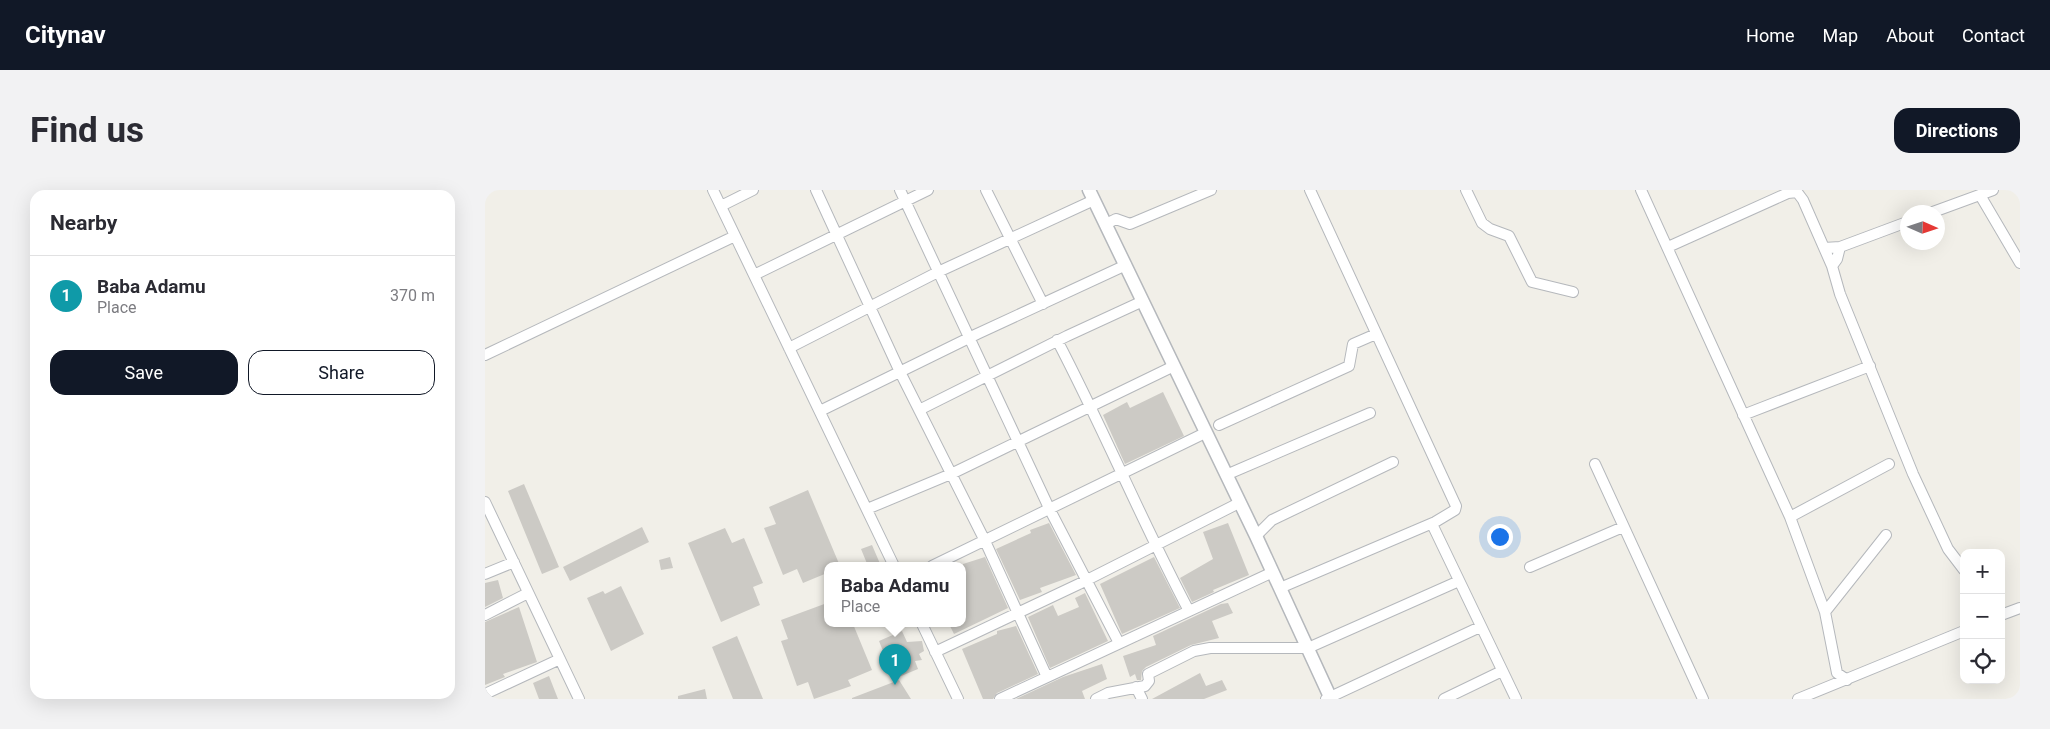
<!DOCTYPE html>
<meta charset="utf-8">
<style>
:root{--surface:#fff;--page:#f2f2f3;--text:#2b2b33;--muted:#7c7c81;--line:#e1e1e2;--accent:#111827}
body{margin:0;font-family:Roboto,sans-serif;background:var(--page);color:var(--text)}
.controls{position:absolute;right:15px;bottom:15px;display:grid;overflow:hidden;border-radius:10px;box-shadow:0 5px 20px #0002}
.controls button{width:45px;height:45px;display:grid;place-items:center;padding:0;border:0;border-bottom:1px solid var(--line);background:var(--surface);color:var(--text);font:25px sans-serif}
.compass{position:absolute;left:1415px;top:15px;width:45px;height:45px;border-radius:50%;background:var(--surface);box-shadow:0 5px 20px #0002;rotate:93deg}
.you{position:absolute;left:1014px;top:346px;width:18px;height:18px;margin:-12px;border:4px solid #fff;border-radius:50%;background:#1a73e8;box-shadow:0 0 0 8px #1a73e833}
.badge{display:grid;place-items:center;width:32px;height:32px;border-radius:50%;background:var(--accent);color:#fff;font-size:16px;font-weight:700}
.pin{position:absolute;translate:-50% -41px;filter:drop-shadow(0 1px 2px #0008)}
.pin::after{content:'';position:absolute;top:26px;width:18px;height:15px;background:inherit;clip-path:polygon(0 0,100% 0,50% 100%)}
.popup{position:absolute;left:339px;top:372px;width:142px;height:65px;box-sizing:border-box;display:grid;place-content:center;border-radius:10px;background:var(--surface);filter:drop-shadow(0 1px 4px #0005);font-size:16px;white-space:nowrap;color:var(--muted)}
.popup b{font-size:19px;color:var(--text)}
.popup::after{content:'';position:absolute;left:50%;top:100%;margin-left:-10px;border:10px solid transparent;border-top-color:var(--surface)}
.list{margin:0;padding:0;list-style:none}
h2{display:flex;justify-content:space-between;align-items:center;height:65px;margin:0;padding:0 20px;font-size:21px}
h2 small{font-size:16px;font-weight:400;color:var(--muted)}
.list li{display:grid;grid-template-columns:32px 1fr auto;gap:15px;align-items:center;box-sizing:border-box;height:80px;padding:0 20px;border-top:1px solid var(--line)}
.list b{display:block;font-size:19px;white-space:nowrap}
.list p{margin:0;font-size:16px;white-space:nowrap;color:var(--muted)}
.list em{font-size:16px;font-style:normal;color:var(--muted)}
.actions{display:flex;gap:10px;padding:15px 20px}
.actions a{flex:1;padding:11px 0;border:1px solid var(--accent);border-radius:15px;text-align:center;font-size:18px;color:var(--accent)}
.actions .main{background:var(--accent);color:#fff}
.icon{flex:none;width:28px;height:28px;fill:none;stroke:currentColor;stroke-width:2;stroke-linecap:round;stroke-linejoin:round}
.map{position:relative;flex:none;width:1535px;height:509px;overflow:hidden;border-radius:15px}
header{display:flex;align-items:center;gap:30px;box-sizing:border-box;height:70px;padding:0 25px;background:var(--accent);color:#fff}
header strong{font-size:24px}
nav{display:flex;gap:28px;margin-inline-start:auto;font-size:18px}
.intro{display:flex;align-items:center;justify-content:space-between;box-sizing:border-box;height:120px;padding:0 30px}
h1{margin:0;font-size:35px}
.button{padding:12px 22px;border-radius:15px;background:var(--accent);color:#fff;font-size:18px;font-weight:700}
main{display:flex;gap:30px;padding:0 30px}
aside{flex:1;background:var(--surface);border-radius:15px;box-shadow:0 5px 20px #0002}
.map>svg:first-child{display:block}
.building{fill:#cccac5}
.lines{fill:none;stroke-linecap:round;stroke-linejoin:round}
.minor-casing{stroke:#b5b8bc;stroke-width:12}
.tertiary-casing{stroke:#b5b8bc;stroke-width:15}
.minor{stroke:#fff;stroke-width:10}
.tertiary{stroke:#fff;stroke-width:12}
</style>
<header>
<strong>Citynav</strong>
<nav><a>Home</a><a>Map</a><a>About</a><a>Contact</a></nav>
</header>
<div class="intro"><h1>Find us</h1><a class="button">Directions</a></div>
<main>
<aside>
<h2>Nearby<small></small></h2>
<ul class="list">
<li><span class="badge" style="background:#0f9aa8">1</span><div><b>Baba Adamu</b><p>Place</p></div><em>370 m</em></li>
</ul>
<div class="actions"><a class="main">Save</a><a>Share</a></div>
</aside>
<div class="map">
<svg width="1535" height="509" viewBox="0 0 1535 509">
<rect width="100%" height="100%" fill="#f1efe8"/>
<!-- building -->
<path class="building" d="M 678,202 L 699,246 L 640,274 L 618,225 L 642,212 L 645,218 Z
M 39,294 L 74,377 L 57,384 L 23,301 Z
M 323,300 L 355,376 L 342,376 L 342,383 L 318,393 L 312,379 L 298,385 L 279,338 L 291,334 L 284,317 Z
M 564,333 L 591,385 L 555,398 L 557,402 L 535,410 L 511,359 L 546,343 L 545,340 Z
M 743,333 L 764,385 L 728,400 L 729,402 L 707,412 L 695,388 L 728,369 L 718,342 Z
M 157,337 L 164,352 L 85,391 L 78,377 Z
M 240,338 L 247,353 L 259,348 L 278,393 L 268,397 L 275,415 L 236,432 L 203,353 Z
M 387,355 L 396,376 L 383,376 L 376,359 Z
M 185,367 L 188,378 L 176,380 L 174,370 Z
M 500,367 L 523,418 L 469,444 L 464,434 L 478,434 L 478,374 Z
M 669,367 L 695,418 L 637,444 L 615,394 Z
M 13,390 L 18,408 L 0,417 L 0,393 Z
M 136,396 L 159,444 L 126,461 L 102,408 L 118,401 L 120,404 Z
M 600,403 L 623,451 L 565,478 L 543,427 L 568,415 L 573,426 L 594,417 L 590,408 Z
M 342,413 L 342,434 L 368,434 L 387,480 L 363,490 L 366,496 L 329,509 L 323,492 L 312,496 L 296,451 L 303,449 L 296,430 Z
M 743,413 L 748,423 L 727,431 L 734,448 L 706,455 L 661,477 L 657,481 L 656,490 L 652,490 L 650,484 L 645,487 L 638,466 L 671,455 L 668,446 L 736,414 Z
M 34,417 L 52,472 L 18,484 L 20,487 L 0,495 L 0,432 Z
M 531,436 L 553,484 L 512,503 L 508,509 L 498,509 L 477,459 L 512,444 L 512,441 Z
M 417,441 L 422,452 L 437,451 L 439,461 L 434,464 L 437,470 L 430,471 L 433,479 L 409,489 L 394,451 Z
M 252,446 L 278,509 L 248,509 L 227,457 Z
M 617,474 L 622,489 L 597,501 L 600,509 L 531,509 L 578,487 Z
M 715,483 L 721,496 L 737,490 L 742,500 L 719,509 L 667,509 Z
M 64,486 L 73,509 L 54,509 L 48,493 Z
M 414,490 L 426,509 L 367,509 L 367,508 Z
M 220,499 L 222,509 L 193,509 L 193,506 Z"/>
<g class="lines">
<!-- minor casing -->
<g class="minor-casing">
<path id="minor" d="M 228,0 L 409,376
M 331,0 L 415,182 L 500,351 L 562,487
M 415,0 L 565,320 L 634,453
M 501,0 L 558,114
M 981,0 L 997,33 L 1005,39 L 1024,46 L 1047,92 L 1088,102
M 1156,0 L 1305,327 L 1340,422 L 1352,483 L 1362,490
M 1495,5 L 1535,73
M 236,16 L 268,0
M 1448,22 L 1508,0
M 621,34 L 631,29 L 645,34 L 726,0
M 1183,57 L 1303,3 L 1312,2 L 1318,10 L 1347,76 L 1355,104 L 1428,284 L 1463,359 L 1479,380
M 1339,58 L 1355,57 L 1422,32
M 1347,76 L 1352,69 L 1355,57
M 269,85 L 443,0
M 572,150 C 619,240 657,332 704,421
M 304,158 L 453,82 L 609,10
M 0,165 L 250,46
M 434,220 L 582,146 L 658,111
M 335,221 L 492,144 L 641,75
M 1258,225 L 1385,176
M 734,235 L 864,176 L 868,154 L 891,144
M 1110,274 L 1218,509
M 741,285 L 885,223
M 0,312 L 94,509
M 382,319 L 466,284 L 689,176
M 1305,327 L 1404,274
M 947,334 L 1031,509
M 771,346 L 787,330 L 908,272
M 447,376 L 720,243
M 1045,377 L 1138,337
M 0,384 L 29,372
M 795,398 L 950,332 L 970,320 L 971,316 L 825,0
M 1340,422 L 1401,345
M 0,425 L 43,403
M 1516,425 L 1535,418
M 437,434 L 473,509
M 450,462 L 594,394 L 754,313
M 651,497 L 657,509
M 0,504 L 75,469
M 515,509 L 788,382
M 611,509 L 623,503 L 660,496 L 664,491 L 663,484 L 709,461 L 725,458 L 823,458 L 974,391
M 841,509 L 995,437
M 959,509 L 1017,481
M 1313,509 L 1479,441"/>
</g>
<!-- tertiary casing -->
<g class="tertiary-casing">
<path id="tertiary" d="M 604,0 L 771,346 L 846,509"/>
</g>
<!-- minor -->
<use href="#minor" class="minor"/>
<!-- tertiary -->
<use href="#tertiary" class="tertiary"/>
</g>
</svg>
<div class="controls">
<button>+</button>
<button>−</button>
<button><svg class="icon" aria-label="locate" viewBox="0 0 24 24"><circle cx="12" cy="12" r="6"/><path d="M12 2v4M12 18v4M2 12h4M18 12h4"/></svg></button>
</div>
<svg class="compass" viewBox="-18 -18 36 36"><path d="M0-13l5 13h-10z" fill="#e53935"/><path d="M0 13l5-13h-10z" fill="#7c7c81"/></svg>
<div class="you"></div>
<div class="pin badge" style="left:410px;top:495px;background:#0f9aa8">1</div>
<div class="popup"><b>Baba Adamu</b>Place</div>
</div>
</main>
